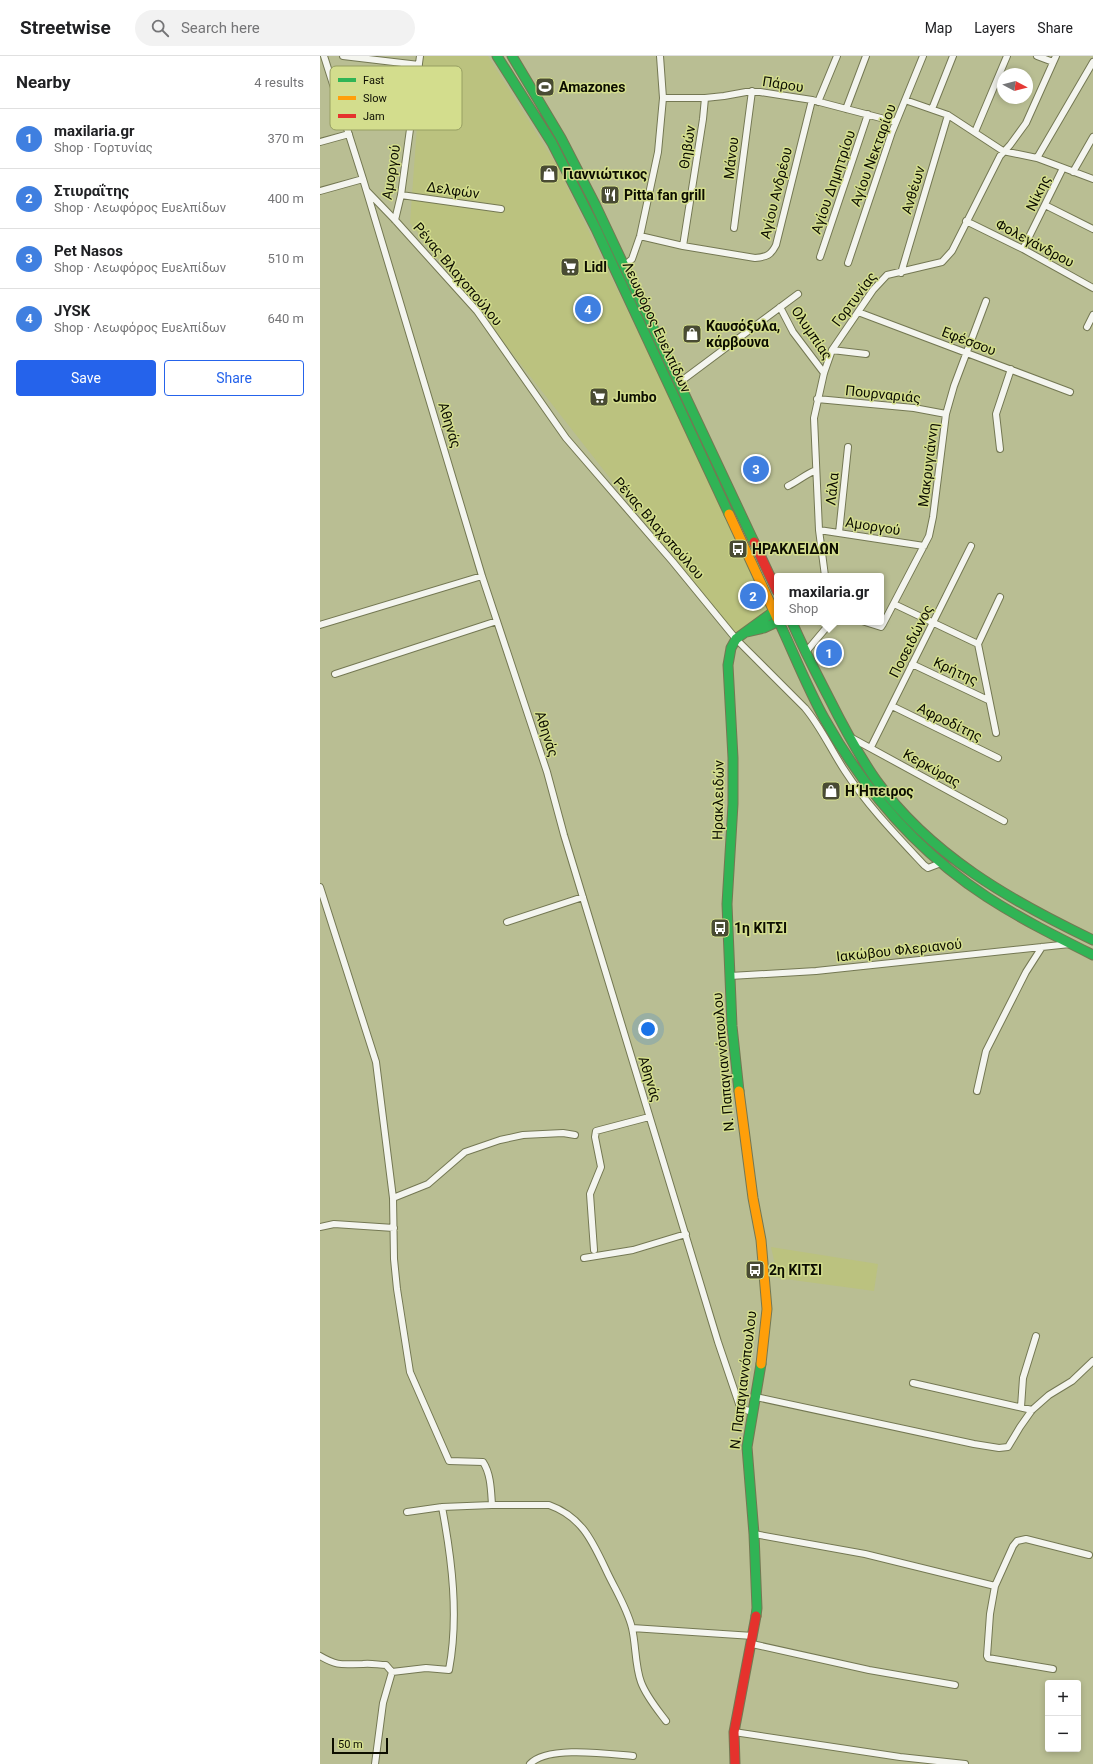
<!DOCTYPE html>
<meta charset="utf-8">
<style>
:root{--surface:#fff;--page:#f2f2f2;--text:#202124;--muted:#757577;--line:#e0e0e0;--accent:#2563eb}
body{margin:0;font-family:Roboto,sans-serif;background:var(--page);color:var(--text)}
.controls{position:absolute;right:12px;bottom:12px;display:grid;overflow:hidden;border-radius:4px;box-shadow:0 2px 6px #0003}
.controls button{width:36px;height:36px;display:grid;place-items:center;padding:0;border:0;border-bottom:1px solid var(--line);background:var(--surface);color:var(--text);font:20px sans-serif}
.compass{position:absolute;left:677px;top:12px;width:36px;height:36px;border-radius:50%;background:var(--surface);box-shadow:0 2px 6px #0003;rotate:97deg}
.scale{position:absolute;left:12px;bottom:10px;width:56px;box-sizing:border-box;padding-left:4px;border:2px solid #0c0d00;border-top:0;font-size:11px;line-height:14px;white-space:nowrap;color:#0c0d00;-webkit-text-stroke:3px #d3dd8d;paint-order:stroke}
.you{position:absolute;left:328px;top:973px;width:14px;height:14px;margin:-10px;border:3px solid #fff;border-radius:50%;background:#1a73e8;box-shadow:0 0 0 6px #1a73e833}
.badge{display:grid;place-items:center;width:26px;height:26px;border-radius:50%;background:var(--accent);color:#fff;font-size:13px;font-weight:700}
.pin{position:absolute;translate:-50% -50%;border:2px solid #fff;box-shadow:0 1px 4px #0006}
.popup{position:absolute;left:454px;top:517px;width:110px;height:52px;box-sizing:border-box;display:grid;place-content:center;border-radius:4px;background:var(--surface);filter:drop-shadow(0 1px 3px #0005);font-size:13px;white-space:nowrap;color:var(--muted)}
.popup b{font-size:15px;color:var(--text)}
.popup::after{content:'';position:absolute;left:50%;top:100%;margin-left:-8px;border:8px solid transparent;border-top-color:var(--surface)}
.list{margin:0;padding:0;list-style:none}
h2{display:flex;justify-content:space-between;align-items:center;height:52px;margin:0;padding:0 16px;font-size:17px}
h2 small{font-size:13px;font-weight:400;color:var(--muted)}
.list li{display:grid;grid-template-columns:26px 1fr auto;gap:12px;align-items:center;box-sizing:border-box;height:60px;padding:0 16px;border-top:1px solid var(--line)}
.list b{display:block;font-size:15px;white-space:nowrap}
.list p{margin:0;font-size:13px;white-space:nowrap;color:var(--muted)}
.list em{font-size:13px;font-style:normal;color:var(--muted)}
.actions{display:flex;gap:8px;padding:12px 16px}
.actions a{flex:1;padding:9px 0;border:1px solid var(--accent);border-radius:4px;text-align:center;font-size:14px;color:var(--accent)}
.actions .main{background:var(--accent);color:#fff}
.icon{flex:none;width:22px;height:22px;fill:none;stroke:currentColor;stroke-width:2;stroke-linecap:round;stroke-linejoin:round}
.map{position:relative;flex:none;width:773px;height:1708px;overflow:hidden}
header{display:flex;align-items:center;gap:24px;box-sizing:border-box;height:56px;padding:0 20px;background:var(--surface);border-bottom:1px solid var(--line)}
header strong{font-size:19px}
nav{display:flex;gap:22px;margin-inline-start:auto;font-size:14px}
.search{width:280px;height:36px;background:var(--page);display:flex;align-items:center;gap:10px;box-sizing:border-box;padding:0 14px;border-radius:22px;color:var(--muted);font-size:15px}
main{display:flex}
aside{flex:1;background:var(--surface)}
.map>svg:first-child{display:block}
.built{fill:#bbc27f}
.lines{fill:none;stroke-linecap:round;stroke-linejoin:round}
.street-casing{stroke:#747853;stroke-width:8}
.fast-casing{stroke:#747853;stroke-width:11}
.slow-casing{stroke:#747853;stroke-width:11}
.jam-casing{stroke:#747853;stroke-width:11}
.street{stroke:#f4f5ef;stroke-width:6}
.fast{stroke:#30b455;stroke-width:9}
.slow{stroke:#ff9f0a;stroke-width:9}
.jam{stroke:#e5322d;stroke-width:9}
.labels{text-anchor:middle;dominant-baseline:central;stroke-width:3;stroke-linejoin:round;paint-order:stroke}
.street-label{font-size:14px;fill:#0c0d00;stroke:#d3dd8d}
.poi-label{font-size:14px;font-weight:bold;fill:#0c0d00;stroke:#d3dd8d;text-anchor:start}
.key{fill:#d3dd8d;stroke:#979f63;stroke-width:1}
.key-label{font-size:11px;fill:#0c0d00}
</style>
<header>
<strong>Streetwise</strong>
<div class="search"><svg class="icon" aria-label="search" viewBox="0 0 24 24"><circle cx="10" cy="10" r="6"/><path d="M15 15l6 6"/></svg>Search here</div>
<nav><a>Map</a><a>Layers</a><a>Share</a></nav>
</header>
<main>
<aside>
<h2>Nearby<small>4 results</small></h2>
<ul class="list">
<li><span class="badge" style="background:#3f7fe0">1</span><div><b>maxilaria.gr</b><p>Shop · Γορτυνίας</p></div><em>370 m</em></li>
<li><span class="badge" style="background:#3f7fe0">2</span><div><b>Στιυραΐτης</b><p>Shop · Λεωφόρος Ευελπίδων</p></div><em>400 m</em></li>
<li><span class="badge" style="background:#3f7fe0">3</span><div><b>Pet Nasos</b><p>Shop · Λεωφόρος Ευελπίδων</p></div><em>510 m</em></li>
<li><span class="badge" style="background:#3f7fe0">4</span><div><b>JYSK</b><p>Shop · Λεωφόρος Ευελπίδων</p></div><em>640 m</em></li>
</ul>
<div class="actions"><a class="main">Save</a><a>Share</a></div>
</aside>
<div class="map">
<svg width="773" height="1708" viewBox="0 0 773 1708">
<rect width="100%" height="100%" fill="#b9be93"/>
<!-- built -->
<path class="built" d="M 102,0 L 168,0 L 236,108 L 453,553 L 416,583 L 90,167 Z
M 451,1191 L 558,1208 L 554,1235 L 458,1222 Z"/>
<g class="lines">
<!-- street casing -->
<g class="street-casing">
<path id="street" d="M 4,0 L 43,123 L 162,520 L 227,716 L 244,779 L 398,1286 L 419,1348 L 422,1353 L 433,1356
M 23,0 L 99,9
M 717,0 L 733,6
M 343,42 L 385,42 L 404,40 L 426,36 L 440,36 L 492,44 L 576,66
M 585,44 L 628,59 L 683,95 L 717,102 L 773,123
M 498,46 L 517,0
M 526,53 L 546,0
M 612,53 L 633,0
M 655,76 L 687,0
M 0,86 L 29,78
M 717,102 L 773,6
M 753,116 L 773,81
M 0,135 L 43,123
M 47,135 L 75,164 L 157,255 L 246,382 L 353,506 L 416,583 L 485,652 C 501,671 511,694 525,715 C 547,749 576,779 604,809 L 608,812 L 621,807
M 81,139 L 181,153
M 725,149 L 773,173
M 75,164 L 81,139 L 100,0
M 646,165 L 703,193 L 773,232
M 414,172 L 432,35
M 320,180 L 363,190 L 435,202 C 447,201 451,199 456,189 L 492,44
M 363,190 L 383,63 L 385,42
M 703,193 L 743,112
M 500,201 L 548,58
M 528,207 L 572,76 L 603,0
M 304,210 L 312,203 L 320,180 L 338,96 L 343,42 L 340,0
M 581,217 L 628,59
M 460,251 L 473,276 L 504,317
M 538,256 L 750,336
M 767,271 L 773,259
M 512,294 L 546,298
M 360,326 L 478,238
M 497,343 L 594,352 L 626,358
M 680,393 L 676,358 L 691,313
M 468,430 C 478,425 486,418 496,414
M 499,474 L 604,490
M 519,477 L 528,391
M 505,520 L 499,474 L 494,362 L 504,317 L 512,294 L 553,234 L 567,219 L 622,206 L 632,195 L 680,100 L 690,89 L 706,67 L 736,0
M 574,548 L 658,588 L 676,677
M 545,566 L 561,571 L 563,568 L 609,480 L 613,461 L 626,358 L 634,330 L 666,245
M 0,569 L 162,520
M 658,588 L 680,541
M 485,597 L 511,566
M 592,608 L 668,644
M 15,618 L 177,565
M 572,650 L 678,702
M 530,681 L 684,765
M 551,691 L 651,490
M 0,831 L 56,1006 L 73,1142 L 74,1203 L 77,1233 L 90,1316 L 129,1405 L 163,1406 C 171,1418 171,1435 172,1449 L 122,1451 L 87,1456
M 187,866 L 263,841
M 410,920 L 496,915 L 750,888
M 657,1035 L 666,995 L 706,916 L 722,891
M 73,1142 L 108,1128 L 145,1096 L 180,1084 L 203,1079 L 243,1077 L 255,1079
M 0,1171 L 14,1168 L 74,1172
M 274,1194 L 270,1138 L 281,1111 L 275,1081 L 276,1075 L 329,1061
M 264,1202 L 313,1194 L 366,1178
M 593,1327 L 712,1354
M 436,1341 L 654,1388 L 679,1392 L 688,1391 L 700,1371 L 712,1354 L 729,1339 L 752,1325 L 773,1305
M 701,1351 L 703,1322 L 716,1280
M 172,1449 L 229,1449 C 263,1461 273,1487 287,1516 C 296,1535 307,1552 312,1572 C 316,1589 315,1610 321,1626 C 326,1640 337,1653 346,1665
M 434,1478 L 545,1498 L 675,1530
M 312,1572 L 433,1580
M 432,1588 L 549,1614 L 635,1629
M 0,1600 C 19,1611 23,1608 43,1608 C 51,1607 59,1609 66,1609 L 72,1616 L 63,1647 L 55,1708
M 733,1613 L 668,1602 L 667,1600 L 670,1558 L 675,1530 L 693,1490 L 697,1485 L 706,1483 L 769,1499
M 72,1616 L 106,1612 L 129,1614 C 139,1561 132,1504 122,1451
M 414,1676 L 580,1701 L 645,1708
M 210,1708 C 227,1689 289,1698 313,1700"/>
</g>
<!-- fast casing -->
<g class="fast-casing">
<path id="fast" d="M 177,0 L 232,87 L 276,173 L 409,458
M 192,0 L 241,82 L 275,148 L 434,486
M 459,566 C 474,598 487,631 504,662 C 544,734 598,796 667,841 C 701,863 737,881 773,899
M 472,566 C 483,592 496,617 509,642 C 523,670 538,698 556,724 C 610,799 691,845 773,884
M 427,576 L 444,572 L 457,566
M 419,1035 L 412,970 L 407,848 L 413,748 L 413,702 L 408,609 L 411,592 L 416,583 L 457,553
M 436,1560 L 437,1552 L 434,1478 L 427,1391 L 441,1308"/>
</g>
<!-- slow casing -->
<g class="slow-casing">
<path id="slow" d="M 409,458 L 457,562
M 419,1035 L 433,1142 L 441,1184 L 447,1253 L 441,1308"/>
</g>
<!-- jam casing -->
<g class="jam-casing">
<path id="jam" d="M 434,486 L 457,535
M 415,1708 L 414,1676 L 436,1560"/>
</g>
<!-- street -->
<use href="#street" class="street"/>
<!-- fast -->
<use href="#fast" class="fast"/>
<!-- slow -->
<use href="#slow" class="slow"/>
<!-- jam -->
<use href="#jam" class="jam"/>
</g>
<!-- icons -->
<defs>
<g id="stadium-square" transform="scale(1)"><rect x="-9" y="-9" width="18" height="18" rx="4" fill="#494b33" stroke="#d3dd8d"/><path d="M0-5a6.5 5 0 1 0 0 10a6.5 5 0 1 0 0-10ZM-3.5-1.8h7v3.6h-7Z" fill="#fff"/></g>
<g id="shop-square" transform="scale(1)"><rect x="-9" y="-9" width="18" height="18" rx="4" fill="#494b33" stroke="#d3dd8d"/><path d="M-5-2.5h2.3a2.7 3.5 0 0 1 5.4 0H5L5.5 6h-11ZM-1.5-2.5h3a1.5 2.3 0 0 0-3 0Z" fill="#fff"/></g>
<g id="restaurant-square" transform="scale(1)"><rect x="-9" y="-9" width="18" height="18" rx="4" fill="#494b33" stroke="#d3dd8d"/><path d="M-5-6h1v4h1v-4h1v4h1v-4h1v5L-1.5 .5V6h-2V.5L-5-1ZM5-6V6H3V1.5H1.5Q1.5-4 5-6Z" fill="#fff"/></g>
<g id="supermarket-square" transform="scale(1)"><rect x="-9" y="-9" width="18" height="18" rx="4" fill="#494b33" stroke="#d3dd8d"/><path d="M-6-5.5h2.5l.6 2H6L4.5 2H-2.5L-4.4-4H-6ZM-1.5 3.2a1.3 1.3 0 1 0 .1 0ZM3 3.2a1.3 1.3 0 1 0 .1 0Z" fill="#fff"/></g>
<g id="bus-square" transform="scale(1)"><rect x="-9" y="-9" width="18" height="18" rx="4" fill="#494b33" stroke="#d3dd8d"/><path d="M-5-6H5V4H4V6H2V4H-2V6H-4V4H-5ZM-3.5-4V0h7V-4ZM-3.5 1.2v1.5H-2V1.2ZM2 1.2v1.5H3.5V1.2Z" fill="#fff"/></g>
</defs>
<g fill-rule="evenodd">
<use href="#stadium-square" x="225" y="31"/>
<use href="#shop-square" x="229" y="118"/>
<use href="#restaurant-square" x="290" y="139"/>
<use href="#supermarket-square" x="250" y="211"/>
<use href="#shop-square" x="372" y="278"/>
<use href="#supermarket-square" x="279" y="341"/>
<use href="#bus-square" x="418" y="493"/>
<use href="#shop-square" x="511" y="735"/>
<use href="#bus-square" x="400" y="872"/>
<use href="#bus-square" x="435" y="1214"/>
</g>
<g class="labels">
<!-- street labels -->
<g class="street-label">
<text transform="translate(463 28) rotate(9)">Πάρου</text>
<text transform="translate(367 91) rotate(-81)">Θηβών</text>
<text transform="translate(553 99) rotate(-70)">Αγίου Νεκταρίου</text>
<text transform="translate(411 102) rotate(-83)">Μάνου</text>
<text transform="translate(71 116) rotate(-81)">Αμοργού</text>
<text transform="translate(513 126) rotate(-71)">Αγίου Δημητρίου</text>
<text transform="translate(133 134) rotate(8)">Δελφών</text>
<text transform="translate(593 134) rotate(-73)">Ανθέων</text>
<text transform="translate(456 137) rotate(-76)">Αγίου Ανδρέου</text>
<text transform="translate(718 137) rotate(-64)">Νίκης</text>
<text transform="translate(715 187) rotate(28)">Φολεγάνδρου</text>
<text transform="translate(138 218) rotate(50)">Ρένας Βλαχοπούλου</text>
<text transform="translate(534 243) rotate(-53)">Γορτυνίας</text>
<text transform="translate(337 271) rotate(65)">Λεωφόρος Ευελπίδων</text>
<text transform="translate(492 277) rotate(56)">Ολυμπίας</text>
<text transform="translate(649 285) rotate(21)">Εφέσσου</text>
<text transform="translate(563 338) rotate(6)">Πουρναριάς</text>
<text transform="translate(130 369) rotate(73)">Αθηνάς</text>
<text transform="translate(608 409) rotate(-83)">Μακρυγιάννη</text>
<text transform="translate(512 433) rotate(-84)">Λάλα</text>
<text transform="translate(553 470) rotate(9)">Αμοργού</text>
<text transform="translate(339 472) rotate(49)">Ρένας Βλαχοπούλου</text>
<text transform="translate(591 585) rotate(-63)">Ποσειδώνος</text>
<text transform="translate(636 615) rotate(25)">Κρήτης</text>
<text transform="translate(630 666) rotate(26)">Αφροδίτης</text>
<text transform="translate(227 678) rotate(72)">Αθηνάς</text>
<text transform="translate(612 712) rotate(29)">Κερκύρας</text>
<text transform="translate(398 744) rotate(-89)">Ηρακλειδών</text>
<text transform="translate(579 894) rotate(-6)">Ιακώβου Φλεριανού</text>
<text transform="translate(403 1006) rotate(-95)">Ν. Παπαγιαννόπουλου</text>
<text transform="translate(330 1023) rotate(73)">Αθηνάς</text>
<text transform="translate(423 1324) rotate(-83)">Ν. Παπαγιαννόπουλου</text>
</g>
<!-- poi labels -->
<g class="poi-label">
<text x="239" y="31">Amazones</text>
<text x="243" y="118">Γιαννιώτικος</text>
<text x="304" y="139">Pitta fan grill</text>
<text x="264" y="211">Lidl</text>
<text x="386" y="270">Καυσόξυλα,<tspan x="386" dy="16">κάρβουνα</tspan></text>
<text x="293" y="341">Jumbo</text>
<text x="432" y="493">ΗΡΑΚΛΕΙΔΩΝ</text>
<text x="525" y="735">Η Ήπειρος</text>
<text x="414" y="872">1η ΚΙΤΣΙ</text>
<text x="449" y="1214">2η ΚΙΤΣΙ</text>
</g>
</g>
<!-- legend -->
<rect x="10" y="10" width="132" height="64" rx="6" class="key"/>
<rect x="18" y="22" width="18" height="4" fill="#30b455"/>
<rect x="18" y="40" width="18" height="4" fill="#ff9f0a"/>
<rect x="18" y="58" width="18" height="4" fill="#e5322d"/>
<g class="key-label">
<text x="43" y="28">Fast</text>
<text x="43" y="46">Slow</text>
<text x="43" y="64">Jam</text>
</g>
</svg>
<div class="controls">
<button>+</button>
<button>−</button>
</div>
<svg class="compass" viewBox="-18 -18 36 36"><path d="M0-13l5 13h-10z" fill="#e53935"/><path d="M0 13l5-13h-10z" fill="#757577"/></svg>
<div class="scale">50 m</div>
<div class="you"></div>
<div class="pin badge" style="left:509px;top:597px;background:#3f7fe0">1</div>
<div class="popup"><b>maxilaria.gr</b>Shop</div>
<div class="pin badge" style="left:433px;top:540px;background:#3f7fe0">2</div>
<div class="pin badge" style="left:436px;top:413px;background:#3f7fe0">3</div>
<div class="pin badge" style="left:268px;top:253px;background:#3f7fe0">4</div>
</div>
</main>
